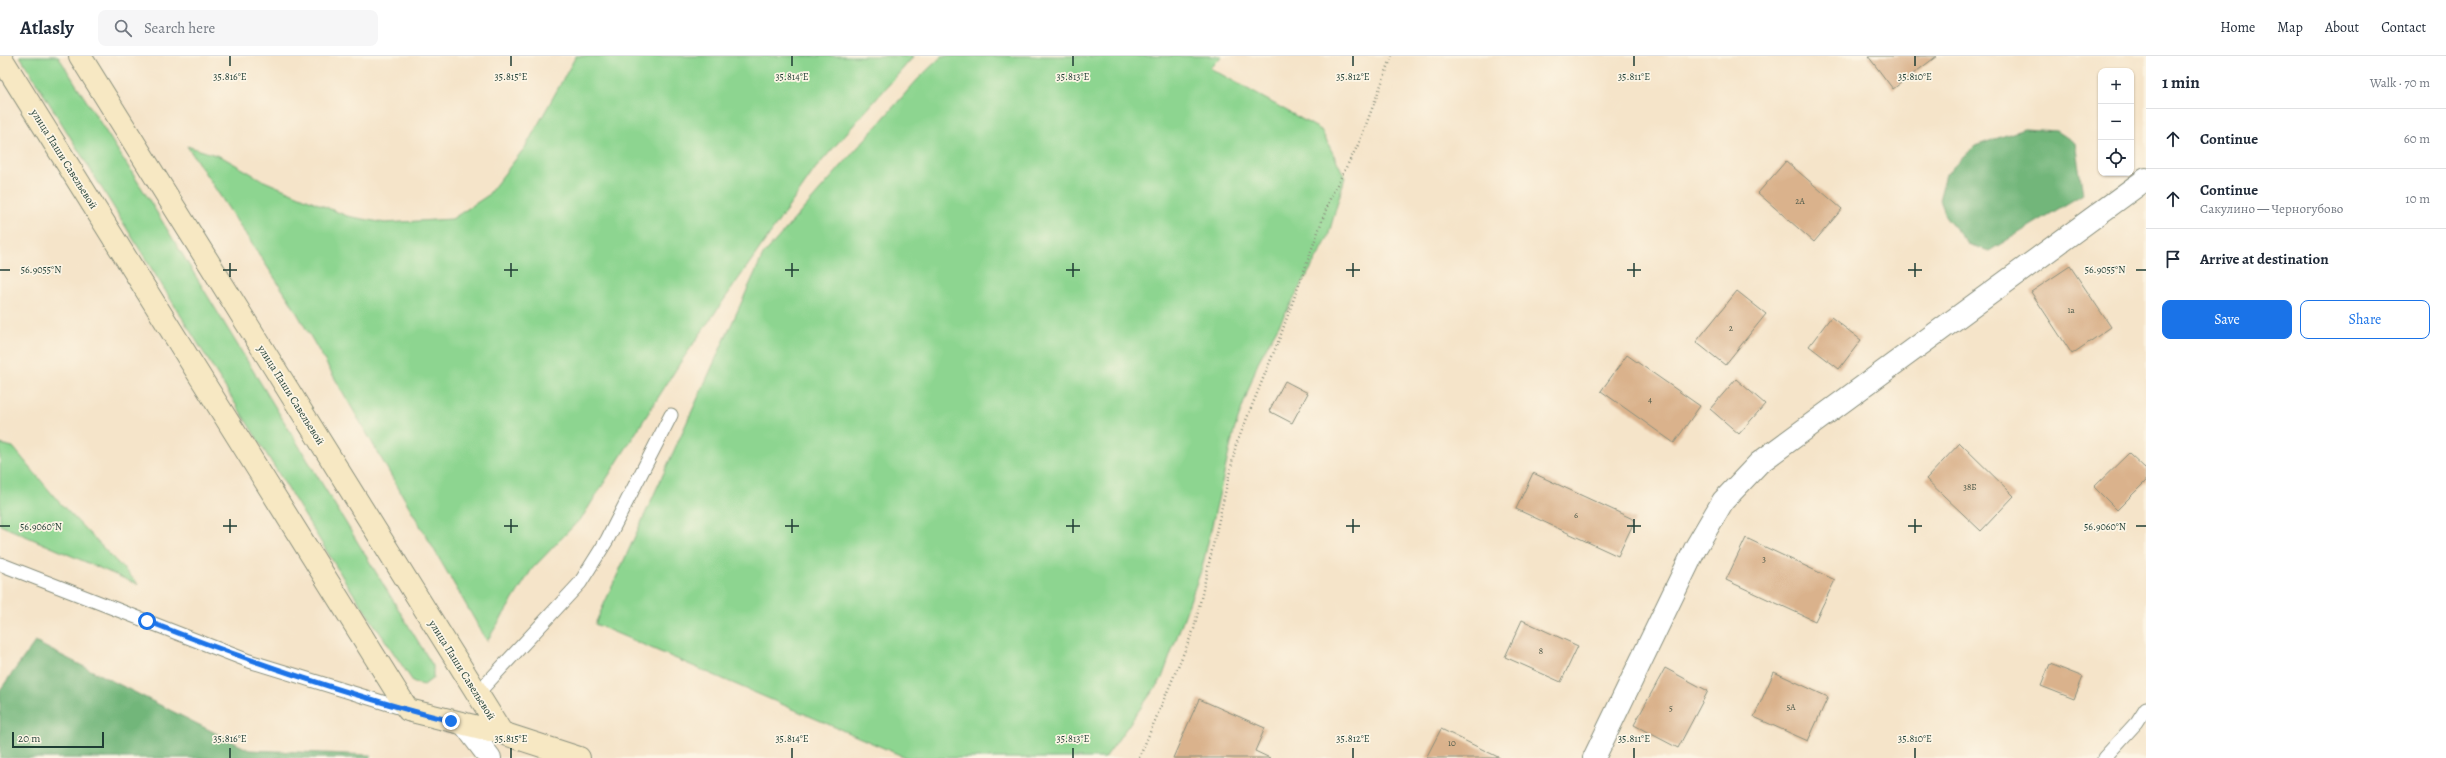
<!DOCTYPE html>
<meta charset="utf-8">
<style>
:root{--surface:#fff;--page:#f6f6f7;--text:#1f2937;--muted:#747a83;--line:#e0e1e3;--accent:#1a73e8}
body{margin:0;font-family:Alegreya,serif;background:var(--page);color:var(--text)}
.controls{position:absolute;right:12px;top:12px;display:grid;overflow:hidden;border-radius:8px;box-shadow:0 1px 3px #0004}
.controls button{width:36px;height:36px;display:grid;place-items:center;padding:0;border:0;border-bottom:1px solid var(--line);background:var(--surface);color:var(--text);font:20px sans-serif}
.scale{position:absolute;left:12px;bottom:10px;width:92px;box-sizing:border-box;padding-left:4px;border:2px solid #1f3d34;border-top:0;font-size:11px;line-height:14px;white-space:nowrap;color:#1f3d34;-webkit-text-stroke:3px #fcf5e5;paint-order:stroke}
.stop{position:absolute;width:12px;height:12px;margin:-9px;border:3px solid #1a73e8;border-radius:50%;background:#fff}
.stop.end{background:#1a73e8;border-color:#fff;box-shadow:0 1px 4px #0008}
.list{margin:0;padding:0;list-style:none}
h2{display:flex;justify-content:space-between;align-items:center;height:52px;margin:0;padding:0 16px;font-size:17px}
h2 small{font-size:13px;font-weight:400;color:var(--muted)}
.list li{display:grid;grid-template-columns:26px 1fr auto;gap:12px;align-items:center;box-sizing:border-box;height:60px;padding:0 16px;border-top:1px solid var(--line)}
.list b{display:block;font-size:15px;white-space:nowrap}
.list p{margin:0;font-size:13px;white-space:nowrap;color:var(--muted)}
.list em{font-size:13px;font-style:normal;color:var(--muted)}
.actions{display:flex;gap:8px;padding:12px 16px}
.actions a{flex:1;padding:9px 0;border:1px solid var(--accent);border-radius:8px;text-align:center;font-size:14px;color:var(--accent)}
.actions .main{background:var(--accent);color:#fff}
.icon{flex:none;width:22px;height:22px;fill:none;stroke:currentColor;stroke-width:2;stroke-linecap:round;stroke-linejoin:round}
.map{position:relative;flex:none;width:2146px;height:702px;overflow:hidden}
header{display:flex;align-items:center;gap:24px;box-sizing:border-box;height:56px;padding:0 20px;background:var(--surface);border-bottom:1px solid var(--line)}
header strong{font-size:19px}
nav{display:flex;gap:22px;margin-inline-start:auto;font-size:14px}
.search{width:280px;height:36px;background:var(--page);display:flex;align-items:center;gap:10px;box-sizing:border-box;padding:0 14px;border-radius:8px;color:var(--muted);font-size:15px}
main{display:flex}
aside{flex:1;background:var(--surface)}
.map>svg:first-child{display:block}
.green{fill:#8dd590;stroke:#568962}
.forest{fill:#72b67a;stroke:#487a57}
.building{fill:#dab28c}
.lines{fill:none;stroke-linecap:round;stroke-linejoin:round}
.lane-casing{stroke:#8a907e;stroke-width:15}
.street-casing{stroke:#8a907e;stroke-width:24}
.secondary-casing{stroke:#8a907e;stroke-width:24}
.path{stroke:#8a907e;stroke-width:2.5;stroke-dasharray:1 3;stroke-linecap:butt}
.lane{stroke:#fff;stroke-width:13}
.street{stroke:#fff;stroke-width:22}
.secondary{stroke:#f7e8c3;stroke-width:22}
.route{stroke:#1a73e8;stroke-width:5}
.ticks{fill:none;stroke:#1f3d34;stroke-width:1.5}
.labels{text-anchor:middle;dominant-baseline:central;stroke-width:3.5;stroke-linejoin:round;paint-order:stroke}
.number-label{font-size:9px;fill:#4e5a4a}
.street-label{font-size:11px;fill:#1f3d34;stroke:#fcf5e5}
.ticks-label{font-size:10px;text-anchor:middle;fill:#1f3d34;stroke:#fcf5e5;stroke-width:3.5;stroke-linejoin:round;paint-order:stroke}
</style>
<header>
<strong>Atlasly</strong>
<div class="search"><svg class="icon" aria-label="search" viewBox="0 0 24 24"><circle cx="10" cy="10" r="6"/><path d="M15 15l6 6"/></svg>Search here</div>
<nav><a>Home</a><a>Map</a><a>About</a><a>Contact</a></nav>
</header>
<main>
<div class="map">
<svg width="2146" height="702" viewBox="0 0 2146 702">
<rect width="100%" height="100%" fill="#fcf5e5"/>
<filter id="ink" filterUnits="userSpaceOnUse"><feTurbulence type="fractalNoise" baseFrequency=".025" numOctaves="2"/><feDisplacementMap in="SourceGraphic" scale="8" xChannelSelector="R" yChannelSelector="G"/><feConvolveMatrix kernelMatrix="1 2 1 2 8 2 1 2 1" color-interpolation-filters="sRGB"/></filter>
<filter id="wash" filterUnits="userSpaceOnUse"><feTurbulence type="fractalNoise" baseFrequency=".012" numOctaves="4" result="noise"/><feDisplacementMap in="SourceGraphic" scale="16" xChannelSelector="R" yChannelSelector="G"/><feGaussianBlur stdDeviation="0.9" result="paint"/><feColorMatrix in="noise" values="0 0 0 0 0 0 0 0 0 0 0 0 0 0 0 0 0 1.4 0 .05"/><feComposite in="paint" operator="in"/></filter>
<g filter="url(#wash)">
<rect width="100%" height="100%" fill="#f5e4c9"/>
<!-- green -->
<path class="green" d="M 20,0 L 58,0 L 148,142 L 433,610 L 433,622 L 424,629 L 414,627 L 347,528 Z
M 576,0 L 914,0 L 815,113 L 680,307 L 583,460 L 532,513 L 487,585 L 290,245 L 187,90 L 222,101 L 264,125 L 347,160 L 385,167 L 452,163 L 487,140 L 526,90 Z
M 942,0 L 1222,0 L 1210,12 L 1321,74 L 1345,121 L 1327,184 L 1258,306 L 1234,375 L 1202,512 L 1162,622 L 1105,702 L 907,702 L 595,568 L 763,199 L 918,23 Z
M 0,388 L 13,391 L 58,445 L 139,529 L 0,469 Z"/>
<!-- forest -->
<path class="forest" d="M 2024,73 L 2057,75 L 2075,87 L 2083,138 L 1989,195 L 1968,188 L 1946,162 L 1939,144 L 1946,118 L 1975,90 Z
M 35,586 L 249,694 L 371,699 L 370,702 L 0,702 L 0,634 Z"/>
<g id="blocks">
<!-- building -->
<path class="building" d="M 1868,0 L 1937,0 L 1893,33 Z
M 1786,105 L 1842,153 L 1814,186 L 1758,137 Z
M 2070,210 L 2111,271 L 2072,298 L 2031,236 Z
M 1737,235 L 1766,258 L 1725,309 L 1696,286 Z
M 1831,261 L 1861,284 L 1839,313 L 1809,290 Z
M 1627,299 L 1700,350 L 1674,387 L 1601,335 Z
M 1736,323 L 1765,348 L 1739,378 L 1710,353 Z
M 1285,325 L 1308,337 L 1292,367 L 1269,355 Z
M 1960,387 L 2014,440 L 1981,475 L 1926,423 Z
M 2129,397 L 2146,413 L 2146,425 L 2117,454 L 2094,431 Z
M 1533,417 L 1635,464 L 1618,500 L 1516,453 Z
M 1746,482 L 1835,524 L 1815,565 L 1726,524 Z
M 1522,564 L 1578,590 L 1561,626 L 1505,601 Z
M 2050,608 L 2083,621 L 2074,643 L 2041,630 Z
M 1665,612 L 1708,635 L 1678,692 L 1634,669 Z
M 1774,616 L 1828,641 L 1808,685 L 1754,661 Z
M 1199,643 L 1265,672 L 1255,695 L 1270,702 L 1173,702 Z
M 1441,673 L 1500,702 L 1426,702 Z"/>
</g>
</g>
<g filter="url(#ink)">
<use href="#blocks" fill-opacity="0" stroke="#8a907e" stroke-width="1"/>
<g class="lines">
<!-- lane casing -->
<g class="lane-casing">
<path id="lane" d="M 0,508 L 249,605 L 408,654
M 477,638 L 580,527 L 607,484 L 671,359
M 2104,702 L 2137,666 L 2146,652"/>
</g>
<!-- street casing -->
<g class="street-casing">
<path id="street" d="M 465,669 L 490,702
M 1594,702 L 1696,491 L 1723,445 L 1759,407 L 2146,123"/>
</g>
<!-- secondary casing -->
<g class="secondary-casing">
<path id="secondary" d="M 0,0 L 408,654 L 502,677 L 579,702
M 80,0 L 502,677"/>
</g>
<!-- path -->
<path class="path" d="M 1139,702 L 1194,573 L 1236,389 L 1280,281 L 1331,140 L 1359,87 L 1392,0"/>
<!-- lane -->
<use href="#lane" class="lane"/>
<!-- street -->
<use href="#street" class="street"/>
<!-- secondary -->
<use href="#secondary" class="secondary"/>
</g>
</g>
<g class="lines" filter="url(#ink)">
<!-- route -->
<path class="route" d="M 147,565 C 246,604 347,639 451,665"/>
</g>
<!-- ticks -->
<path class="ticks" d="M 230,0 L 230,10M 511,0 L 511,10M 792,0 L 792,10M 1073,0 L 1073,10M 1353,0 L 1353,10M 1634,0 L 1634,10M 1915,0 L 1915,10M 230,207 L 230,221M 511,207 L 511,221M 792,207 L 792,221M 1073,207 L 1073,221M 1353,207 L 1353,221M 1634,207 L 1634,221M 1915,207 L 1915,221M 0,214 L 10,214M 223,214 L 237,214M 504,214 L 518,214M 785,214 L 799,214M 1066,214 L 1080,214M 1346,214 L 1360,214M 1627,214 L 1641,214M 1908,214 L 1922,214M 2136,214 L 2146,214M 230,463 L 230,477M 511,463 L 511,477M 792,463 L 792,477M 1073,463 L 1073,477M 1353,463 L 1353,477M 1634,463 L 1634,477M 1915,463 L 1915,477M 0,470 L 10,470M 223,470 L 237,470M 504,470 L 518,470M 785,470 L 799,470M 1066,470 L 1080,470M 1346,470 L 1360,470M 1627,470 L 1641,470M 1908,470 L 1922,470M 2136,470 L 2146,470M 230,692 L 230,702M 511,692 L 511,702M 792,692 L 792,702M 1073,692 L 1073,702M 1353,692 L 1353,702M 1634,692 L 1634,702M 1915,692 L 1915,702"/>
<g class="labels">
<!-- number labels -->
<g class="number-label">
<text x="1800" y="145">2А</text>
<text x="2071" y="254">1а</text>
<text x="1731" y="272">2</text>
<text x="1650" y="343">4</text>
<text x="1970" y="431">38Б</text>
<text x="1576" y="459">6</text>
<text x="1764" y="503">3</text>
<text x="1541" y="595">8</text>
<text x="1791" y="651">5А</text>
<text x="1671" y="652">5</text>
<text x="1452" y="687">10</text>
</g>
<!-- street labels -->
<g class="street-label">
<text transform="translate(64 103) rotate(58)">улица Паши Савельевой</text>
<text transform="translate(291 339) rotate(58)">улица Паши Савельевой</text>
<text transform="translate(462 614) rotate(58)">улица Паши Савельевой</text>
</g>
</g>
<g class="ticks-label">
<text x="230" y="24">35.816°E</text>
<text x="511" y="24">35.815°E</text>
<text x="792" y="24">35.814°E</text>
<text x="1073" y="24">35.813°E</text>
<text x="1353" y="24">35.812°E</text>
<text x="1634" y="24">35.811°E</text>
<text x="1915" y="24">35.810°E</text>
<text x="2105" y="217">56.9055°N</text>
<text x="41" y="217">56.9055°N</text>
<text x="2105" y="474">56.9060°N</text>
<text x="41" y="474">56.9060°N</text>
<text x="230" y="686">35.816°E</text>
<text x="511" y="686">35.815°E</text>
<text x="792" y="686">35.814°E</text>
<text x="1073" y="686">35.813°E</text>
<text x="1353" y="686">35.812°E</text>
<text x="1634" y="686">35.811°E</text>
<text x="1915" y="686">35.810°E</text>
</g>
</svg>
<div class="controls">
<button>+</button>
<button>−</button>
<button><svg class="icon" aria-label="locate" viewBox="0 0 24 24"><circle cx="12" cy="12" r="6"/><path d="M12 2v4M12 18v4M2 12h4M18 12h4"/></svg></button>
</div>
<div class="scale">20 m</div>
<div class="stop" style="left:147px;top:565px"></div>
<div class="stop end" style="left:451px;top:665px"></div>
</div>
<aside>
<h2>1 min<small>Walk · 70 m</small></h2>
<ul class="list">
<li><svg class="icon" aria-label="ahead" viewBox="0 0 24 24"><path d="M12 20V5M6 11l6-6 6 6"/></svg><div><b>Continue</b></div><em>60 m</em></li>
<li><svg class="icon" aria-label="ahead" viewBox="0 0 24 24"><path d="M12 20V5M6 11l6-6 6 6"/></svg><div><b>Continue</b><p>Сакулино — Черногубово</p></div><em>10 m</em></li>
<li><svg class="icon" aria-label="arrive" viewBox="0 0 24 24"><path d="M6 21V4h12l-3 4 3 4H6"/></svg><div><b>Arrive at destination</b></div></li>
</ul>
<div class="actions"><a class="main">Save</a><a>Share</a></div>
</aside>
</main>
